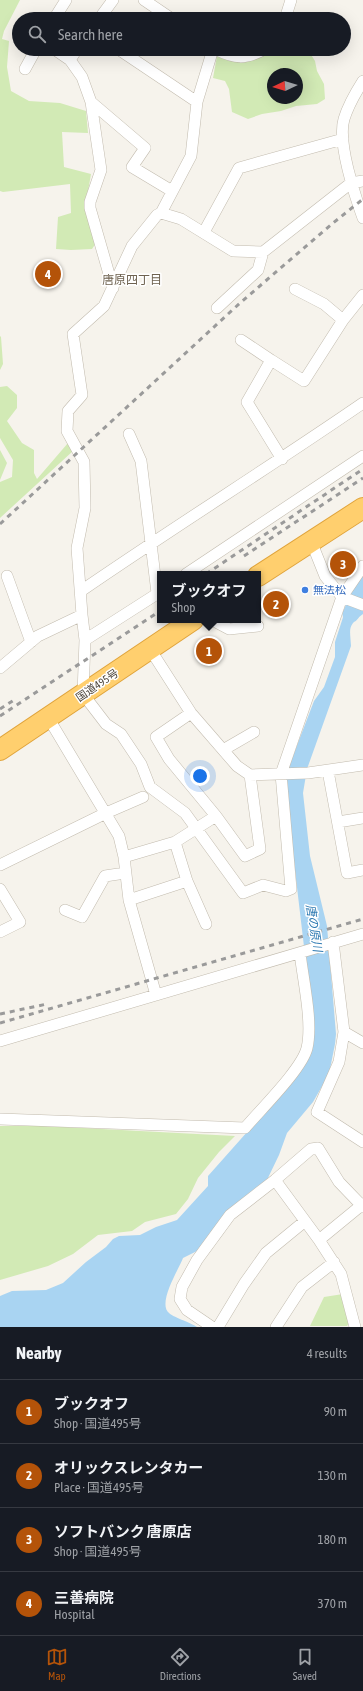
<!DOCTYPE html>
<meta charset="utf-8">
<style>
:root{--surface:#171b24;--page:#242831;--text:#f1f3f6;--muted:#9ea1a6;--line:#363941;--accent:#b45309}
body{margin:0;font-family:"Asap Condensed","Noto Sans JP",sans-serif;background:var(--page);color:var(--text)}
.compass{position:absolute;left:267px;top:68px;width:36px;height:36px;border-radius:50%;background:var(--surface);box-shadow:0 4px 16px #0002;rotate:266deg}
.you{position:absolute;left:200px;top:776px;width:14px;height:14px;margin:-10px;border:3px solid #fff;border-radius:50%;background:#1a73e8;box-shadow:0 0 0 6px #1a73e833}
.badge{display:grid;place-items:center;width:26px;height:26px;border-radius:50%;background:var(--accent);color:#fff;font-size:13px;font-weight:700}
.pin{position:absolute;translate:-50% -50%;border:2px solid #fff;box-shadow:0 1px 4px #0006}
.popup{position:absolute;left:157px;top:571px;width:104px;height:52px;box-sizing:border-box;display:grid;place-content:center;border-radius:0px;background:var(--surface);filter:drop-shadow(0 1px 3px #0005);font-size:13px;white-space:nowrap;color:var(--muted)}
.popup b{font-size:15px;color:var(--text)}
.popup::after{content:'';position:absolute;left:50%;top:100%;margin-left:-8px;border:8px solid transparent;border-top-color:var(--surface)}
.list{margin:0;padding:0;list-style:none}
h2{display:flex;justify-content:space-between;align-items:center;height:52px;margin:0;padding:0 16px;font-size:17px}
h2 small{font-size:13px;font-weight:400;color:var(--muted)}
.list li{display:grid;grid-template-columns:26px 1fr auto;gap:12px;align-items:center;box-sizing:border-box;height:64px;padding:0 16px;border-top:1px solid var(--line)}
.list b{display:block;font-size:15px;white-space:nowrap}
.list p{margin:0;font-size:13px;white-space:nowrap;color:var(--muted)}
.list em{font-size:13px;font-style:normal;color:var(--muted)}
.icon{flex:none;width:22px;height:22px;fill:none;stroke:currentColor;stroke-width:2;stroke-linecap:round;stroke-linejoin:round}
.map{position:relative;flex:none;width:363px;height:1327px;overflow:hidden}
.search{position:absolute;background:var(--surface);box-shadow:0 4px 16px #0002;left:12px;right:12px;top:12px;height:44px;display:flex;align-items:center;gap:10px;box-sizing:border-box;padding:0 14px;border-radius:22px;color:var(--muted);font-size:15px}
.sheet{height:308px;background:var(--surface)}
nav{display:flex;justify-content:space-around;align-items:center;box-sizing:border-box;height:56px;border-top:1px solid var(--line);background:var(--surface);font-size:11px;color:var(--muted)}
nav a{display:grid;justify-items:center;gap:2px}
nav .on{color:var(--accent)}
.map>svg:first-child{display:block}
.green{fill:#d2eab5;fill-rule:evenodd}
.water{fill:#a9d4f2}
.lines{fill:none;stroke-linecap:round;stroke-linejoin:round}
.river{stroke:#a9d4f2;stroke-width:17}
.street-casing{stroke:#c2bbae;stroke-width:12}
.highway-casing{stroke:#e0a43c;stroke-width:22}
.street{stroke:#fff;stroke-width:11}
.highway{stroke:#ffcf6e;stroke-width:20}
.rail{stroke:#9a9a9a;stroke-width:3;stroke-dasharray:5 5;stroke-linecap:butt}
.shop-dot{fill:#3f7fe0;stroke:#fff;stroke-width:1.5}
.labels{text-anchor:middle;dominant-baseline:central;stroke-width:3;stroke-linejoin:round;paint-order:stroke}
.shop-label{font-size:11px;fill:#366cbe;stroke:#fff;text-anchor:start}
.street-label{font-size:11px;fill:#4b4439;stroke:#fff}
.neighbourhood-label{font-size:12px;fill:#6e6250;stroke:#fff}
.water-label{font-size:12px;font-style:italic;fill:#2e7ab2;stroke:#fff}
</style>
<div class="map">
<svg width="363" height="1327" viewBox="0 0 363 1327">
<rect width="100%" height="100%" fill="#f6f3ec"/>
<!-- green -->
<path class="green" d="M 0,0 L 20,0 L 4,31 L 2,39 L 9,41 L 7,67 L 11,91 L 29,101 L 60,103 L 86,111 L 88,133 L 62,132 L 64,167 L 91,174 L 85,209 L 96,243 L 92,249 L 71,250 L 56,249 L 58,217 L 71,213 L 70,184 L 3,192 L 0,191 Z
M 214,49 L 311,49 L 310,53 L 315,61 L 317,71 L 324,84 L 325,99 L 317,104 L 296,106 L 281,111 L 262,114 L 248,119 L 232,112 L 229,89 L 225,81 L 213,78 L 217,56 ZM 273,74 L 297,74 L 297,98 L 273,98 Z
M 0,336 L 1,337 L 3,364 L 0,370 Z
M 7,386 L 17,395 L 17,408 L 7,421 L 22,443 L 34,450 L 34,473 L 37,479 L 68,443 L 73,451 L 0,518 L 0,482 L 12,477 L 13,460 L 0,438 L 0,387 Z
M 0,450 L 7,463 L 0,480 Z
M 0,1126 L 45,1126 L 235,1136 L 219,1152 L 198,1178 L 188,1199 L 176,1214 L 145,1222 L 132,1231 L 98,1235 L 73,1254 L 48,1266 L 0,1280 Z
M 343,1294 L 350,1322 L 347,1326 L 310,1326 L 324,1297 Z"/>
<!-- water -->
<path class="water" d="M 358,593 L 363,596 L 363,614 C 347,626 350,628 351,646 L 307,769 L 303,793 L 310,856 L 327,926 L 336,1034 L 335,1044 L 329,1074 L 313,1102 L 287,1133 L 279,1155 L 266,1182 L 197,1251 L 183,1258 C 179,1269 157,1303 169,1313 C 171,1316 191,1323 197,1327 L 0,1327 L 0,1296 L 12,1291 L 46,1290 L 63,1283 L 86,1262 L 106,1247 L 113,1239 L 119,1236 L 140,1235 L 156,1227 L 177,1220 L 208,1186 L 208,1176 L 279,1096 L 304,1065 L 307,972 L 285,786 L 288,769 L 314,701 L 324,687 L 335,657 L 335,642 L 347,605 L 349,595 Z"/>
<g class="lines">
<!-- river -->
<path class="river" d="M 351,614 C 357,604 356,594 363,585"/>
<!-- street casing -->
<g class="street-casing">
<path id="street" d="M 144,0 L 172,19
M 54,19 L 66,0
M 99,19 L 113,0
M 285,19 L 291,0
M 54,49 L 70,60
M 77,49 L 70,60 L 82,77 L 91,102 L 145,148 L 132,167 L 172,191
M 118,49 L 197,102
M 213,49 L 197,102 L 191,156 L 161,213 L 157,215 L 132,246 L 104,306 L 73,334 L 82,395 L 68,411 L 67,431 L 84,462 L 85,508 L 77,548 L 82,615 L 85,640 L 83,694 L 106,724 L 121,734 L 141,764 L 150,787 L 185,813 L 243,893 L 263,885 L 286,891 L 291,889 L 281,774 L 342,597 L 363,566
M 215,49 C 235,59 245,60 265,49
M 25,69 L 36,49
M 363,81 C 356,92 348,106 344,119 C 337,142 355,196 363,218
M 91,102 L 101,170 L 90,202 L 90,208 L 113,288
M 161,213 L 181,219 L 233,251 L 263,252 L 351,183 L 363,181
M 204,232 L 239,168 L 343,139
M 295,289 L 324,304 L 343,320
M 217,308 L 258,270 L 263,252
M 241,340 L 271,360
M 129,434 L 141,461 L 157,593
M 282,459 L 247,402 L 271,360 L 304,381 L 343,320 L 363,295
M 311,541 L 325,576 L 342,597 L 363,605
M 186,574 L 363,456
M 7,576 L 31,642
M 81,591 C 174,527 270,467 363,403
M 212,620 L 229,629 L 258,626
M 85,640 L 160,592
M 150,649 L 191,713 L 237,766 L 250,775 L 308,773 L 363,765
M 0,668 L 38,636 L 82,615
M 191,713 L 156,737 L 169,759 L 216,816 L 245,856 L 260,849 L 250,775
M 49,719 L 119,836 L 124,857 L 129,900 L 156,995
M 223,750 L 254,732
M 328,771 L 347,873 L 363,870
M 338,822 L 363,818
M 175,842 L 187,881 L 206,924
M 124,857 L 175,842 L 216,816
M 0,865 L 106,813 L 143,797
M 0,889 L 20,922 L 0,932
M 129,900 L 187,881
M 65,910 L 82,917 L 105,876 L 125,873
M 333,942 L 344,1032 L 339,1062 L 317,1112 L 363,1142
M 344,1032 L 363,1043
M 0,1041 L 363,934
M 0,1119 L 245,1128 C 260,1110 302,1069 307,1048 C 313,1022 303,980 300,953
M 275,1180 L 319,1240 L 341,1274 L 355,1327
M 319,1240 L 363,1204
M 212,1327 L 187,1310 L 180,1299 L 182,1287 L 197,1260 L 230,1215 L 275,1180 L 311,1149 L 318,1148 L 339,1182 L 363,1207
M 218,1327 L 244,1284 L 266,1253 L 305,1221
M 276,1327 L 302,1287 L 334,1262"/>
</g>
<!-- highway casing -->
<g class="highway-casing">
<path id="highway" d="M 258,576 L 363,508
M 0,750 L 193,620"/>
</g>
<!-- street -->
<use href="#street" class="street"/>
<!-- highway -->
<use href="#highway" class="highway"/>
<!-- rail -->
<path class="rail" d="M 0,524 L 240,303 L 333,223 L 363,199
M 244,556 L 363,478
M 206,574 L 363,469
M 0,709 L 14,700
M 0,716 L 160,611
M 0,1014 L 47,1004
M 0,1023 L 363,919"/>
</g>
<!-- markers -->
<circle class="shop-dot" cx="305" cy="590" r="4"/>
<g class="labels">
<!-- shop labels -->
<g class="shop-label">
<text x="313" y="590">無法松</text>
</g>
<!-- street labels -->
<g class="street-label">
<text transform="translate(97 685) rotate(-34)">国道495号</text>
</g>
<!-- neighbourhood labels -->
<g class="neighbourhood-label">
<text x="132" y="280">唐原四丁目</text>
</g>
<!-- water labels -->
<g class="water-label">
<text transform="translate(314 928) rotate(81)">唐の原川</text>
</g>
</g>
</svg>
<svg class="compass" viewBox="-18 -18 36 36"><path d="M0-13l5 13h-10z" fill="#e53935"/><path d="M0 13l5-13h-10z" fill="#9ea1a6"/></svg>
<div class="you"></div>
<div class="pin badge" style="left:209px;top:651px">1</div>
<div class="popup"><b>ブックオフ</b>Shop</div>
<div class="pin badge" style="left:276px;top:604px">2</div>
<div class="pin badge" style="left:343px;top:564px">3</div>
<div class="pin badge" style="left:48px;top:274px">4</div>
<div class="search"><svg class="icon" aria-label="search" viewBox="0 0 24 24"><circle cx="10" cy="10" r="6"/><path d="M15 15l6 6"/></svg>Search here</div>
</div>
<section class="sheet">
<h2>Nearby<small>4 results</small></h2>
<ul class="list">
<li><span class="badge">1</span><div><b>ブックオフ</b><p>Shop · 国道495号</p></div><em>90 m</em></li>
<li><span class="badge">2</span><div><b>オリックスレンタカー</b><p>Place · 国道495号</p></div><em>130 m</em></li>
<li><span class="badge">3</span><div><b>ソフトバンク 唐原店</b><p>Shop · 国道495号</p></div><em>180 m</em></li>
<li><span class="badge">4</span><div><b>三善病院</b><p>Hospital</p></div><em>370 m</em></li>
</ul>
</section>
<nav>
<a class="on"><svg class="icon" aria-label="map" viewBox="0 0 24 24"><path d="M3 6l6-2 6 2 6-2v14l-6 2-6-2-6 2zM9 4v14M15 6v14"/></svg>Map</a>
<a><svg class="icon" aria-label="directions" viewBox="0 0 24 24"><path d="M12 3l9 9-9 9-9-9zM9 14v-3h6M13 9l2 2-2 2"/></svg>Directions</a>
<a><svg class="icon" aria-label="saved" viewBox="0 0 24 24"><path d="M7 4h10v16l-5-4-5 4z"/></svg>Saved</a>
</nav>
